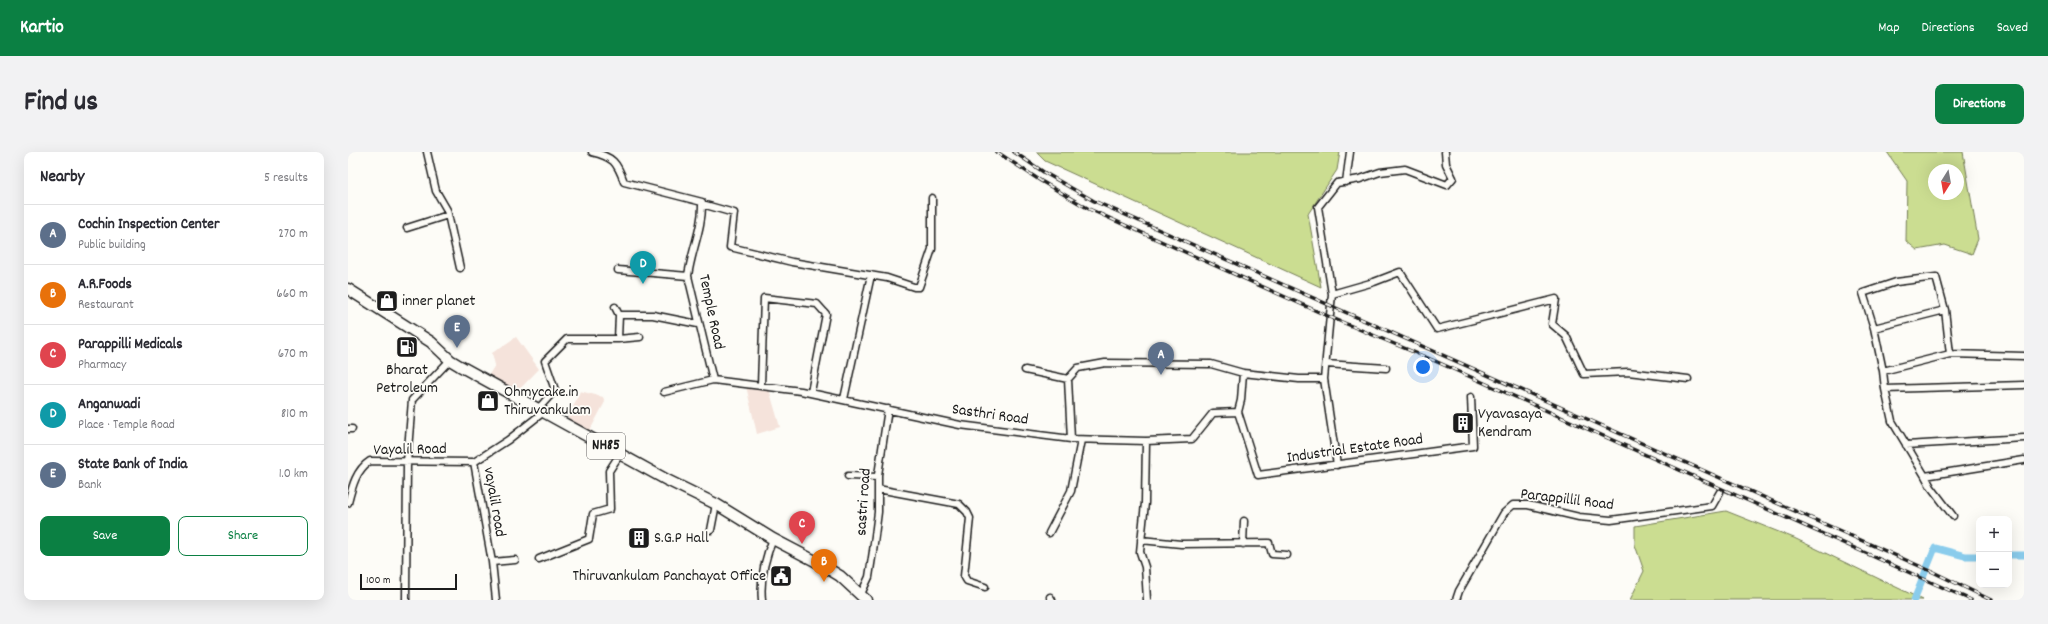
<!DOCTYPE html>
<meta charset="utf-8">
<style>
:root{--surface:#fff;--page:#f2f2f3;--text:#2b2b33;--muted:#7c7c81;--line:#e1e1e2;--accent:#0b8043}
body{margin:0;font-family:Dekko,sans-serif;background:var(--page);color:var(--text)}
.controls{position:absolute;right:12px;bottom:12px;display:grid;overflow:hidden;border-radius:8px;box-shadow:0 4px 16px #0002}
.controls button{width:36px;height:36px;display:grid;place-items:center;padding:0;border:0;border-bottom:1px solid var(--line);background:var(--surface);color:var(--text);font:20px sans-serif}
.compass{position:absolute;left:1580px;top:12px;width:36px;height:36px;border-radius:50%;background:var(--surface);box-shadow:0 4px 16px #0002;rotate:191deg}
.scale{position:absolute;left:12px;bottom:10px;width:97px;box-sizing:border-box;padding-left:4px;border:2px solid #1c1c1c;border-top:0;font-size:11px;line-height:14px;white-space:nowrap;color:#1c1c1c;-webkit-text-stroke:3px #fdfcf7;paint-order:stroke}
.you{position:absolute;left:1075px;top:215px;width:14px;height:14px;margin:-10px;border:3px solid #fff;border-radius:50%;background:#1a73e8;box-shadow:0 0 0 6px #1a73e833}
.badge{display:grid;place-items:center;width:26px;height:26px;border-radius:50%;background:var(--accent);color:#fff;font-size:13px;font-weight:700}
.pin{position:absolute;translate:-50% -33px;filter:drop-shadow(0 1px 2px #0008)}
.pin::after{content:'';position:absolute;top:21px;width:14px;height:12px;background:inherit;clip-path:polygon(0 0,100% 0,50% 100%)}
.list{margin:0;padding:0;list-style:none}
h2{display:flex;justify-content:space-between;align-items:center;height:52px;margin:0;padding:0 16px;font-size:17px}
h2 small{font-size:13px;font-weight:400;color:var(--muted)}
.list li{display:grid;grid-template-columns:26px 1fr auto;gap:12px;align-items:center;box-sizing:border-box;height:60px;padding:0 16px;border-top:1px solid var(--line)}
.list b{display:block;font-size:15px;white-space:nowrap}
.list p{margin:0;font-size:13px;white-space:nowrap;color:var(--muted)}
.list em{font-size:13px;font-style:normal;color:var(--muted)}
.actions{display:flex;gap:8px;padding:12px 16px}
.actions a{flex:1;padding:9px 0;border:1px solid var(--accent);border-radius:8px;text-align:center;font-size:14px;color:var(--accent)}
.actions .main{background:var(--accent);color:#fff}
.map{position:relative;flex:none;width:1676px;height:448px;overflow:hidden;border-radius:8px}
header{display:flex;align-items:center;gap:24px;box-sizing:border-box;height:56px;padding:0 20px;background:var(--accent);color:#fff}
header strong{font-size:19px}
nav{display:flex;gap:22px;margin-inline-start:auto;font-size:14px}
.intro{display:flex;align-items:center;justify-content:space-between;box-sizing:border-box;height:96px;padding:0 24px}
h1{margin:0;font-size:28px}
.button{padding:10px 18px;border-radius:8px;background:var(--accent);color:#fff;font-size:14px;font-weight:700}
main{display:flex;gap:24px;padding:0 24px}
aside{flex:1;background:var(--surface);border-radius:8px;box-shadow:0 4px 16px #0002}
.map>svg:first-child{display:block}
.built{fill:#f5e3db}
.green{fill:#cbdd91;stroke:#747c56;fill-rule:evenodd}
.lines{fill:none;stroke-linecap:round;stroke-linejoin:round}
.canal{stroke:#8accec;stroke-width:7}
.minor-casing{stroke:#1c1c1c;stroke-width:9}
.trunk-casing{stroke:#1c1c1c;stroke-width:13}
.minor{stroke:#fdfcf7;stroke-width:6}
.trunk{stroke:#fdfcf7;stroke-width:10}
.rail-casing{stroke:#1c1c1c;stroke-width:3.5}
.rail{stroke:#fdfcf7;stroke-width:2;stroke-dasharray:6;stroke-linecap:butt}
.labels{text-anchor:middle;dominant-baseline:central;stroke-width:3.5;stroke-linejoin:round;paint-order:stroke}
.shield{fill:#fdfcf7;stroke:#605f5e;stroke-width:1}
.shield-label{font-size:15px;font-weight:bold;fill:#1c1c1c}
.poi-label{font-size:16px;fill:#1c1c1c;stroke:#fdfcf7;text-anchor:start}
.street-label{font-size:16px;fill:#1c1c1c;stroke:#fdfcf7}
</style>
<header>
<strong>Kartio</strong>
<nav><a>Map</a><a>Directions</a><a>Saved</a></nav>
</header>
<div class="intro"><h1>Find us</h1><a class="button">Directions</a></div>
<main>
<aside>
<h2>Nearby<small>5 results</small></h2>
<ul class="list">
<li><span class="badge" style="background:#5c6f8a">A</span><div><b>Cochin Inspection Center</b><p>Public building</p></div><em>270 m</em></li>
<li><span class="badge" style="background:#e8710a">B</span><div><b>A.R.Foods</b><p>Restaurant</p></div><em>660 m</em></li>
<li><span class="badge" style="background:#e0444e">C</span><div><b>Parappilli Medicals</b><p>Pharmacy</p></div><em>670 m</em></li>
<li><span class="badge" style="background:#0f9aa8">D</span><div><b>Anganwadi</b><p>Place · Temple Road</p></div><em>810 m</em></li>
<li><span class="badge" style="background:#5c6f8a">E</span><div><b>State Bank of India</b><p>Bank</p></div><em>1.0 km</em></li>
</ul>
<div class="actions"><a class="main">Save</a><a>Share</a></div>
</aside>
<div class="map">
<svg width="1676" height="448" viewBox="0 0 1676 448">
<rect width="100%" height="100%" fill="#fdfcf7"/>
<filter id="ink" filterUnits="userSpaceOnUse"><feTurbulence type="fractalNoise" baseFrequency=".025" numOctaves="2"/><feDisplacementMap in="SourceGraphic" scale="8" xChannelSelector="R" yChannelSelector="G"/><feConvolveMatrix kernelMatrix="1 2 1 2 8 2 1 2 1" color-interpolation-filters="sRGB"/></filter>
<g filter="url(#ink)">
<!-- built -->
<path class="built" d="M 168,185 L 191,217 L 165,244 L 137,229 L 147,213 L 144,201 Z
M 398,234 L 421,237 L 432,275 L 409,282 Z
M 232,239 L 255,245 L 257,250 L 240,282 L 218,271 Z"/>
<!-- green -->
<path class="green" d="M 688,0 L 992,0 L 989,18 L 960,62 L 973,135 L 697,9 Z
M 1539,0 L 1615,0 L 1630,87 L 1624,102 L 1597,93 L 1569,98 L 1558,89 L 1559,29 ZM 1586,18 L 1610,18 L 1610,42 L 1586,42 Z
M 1378,359 L 1446,386 L 1575,448 L 1282,448 L 1296,419 L 1287,393 L 1287,374 Z"/>
<g class="lines">
<!-- canal -->
<path class="canal" d="M 1661,403 L 1676,403
M 1566,448 L 1587,396 L 1617,404 L 1631,404"/>
<!-- minor casing -->
<g class="minor-casing">
<path id="minor" d="M 79,0 L 88,39 L 99,58 L 112,116
M 244,0 C 265,5 269,10 276,30 L 354,50 C 355,75 343,100 340,124 L 365,228 L 453,239 L 612,273 L 723,287 L 798,289
M 998,30 L 1002,0
M 354,52 L 386,61 L 382,95 L 444,110 L 539,126 L 566,135 L 571,135 L 584,97 L 584,46
M 59,76 L 100,63
M 270,118 L 340,124
M 984,142 L 1026,130 L 1052,120 L 1089,177 L 1208,147 L 1204,172 L 1218,184 L 1236,222 L 1280,220 L 1340,227
M 271,163 L 305,163 L 350,172
M 1526,176 L 1515,141 L 1548,130 L 1588,125 L 1597,158
M 270,187 L 292,185
M 1602,202 L 1676,204
M 978,212 L 1038,216
M 677,218 L 720,227
M 1535,219 L 1602,202 L 1597,158 L 1526,176 L 1535,219 L 1537,237
M 976,227 L 989,313
M 413,233 L 416,146 L 469,152 L 478,162 L 463,240
M 1676,233 L 1537,237 L 1544,269 L 1577,324 L 1676,308
M 316,240 L 365,228
M 496,247 L 523,123
M 190,257 L 207,238 L 197,209 L 219,187 L 270,187 L 271,163 L 267,155
M 890,260 L 910,323 L 1125,294 L 1123,245
M 0,277 L 4,277
M 723,287 L 720,227 L 730,216 L 757,211 L 863,212 L 895,221 L 951,227 L 976,227 L 984,142 L 970,55 L 989,31 L 1012,27 L 1032,20 L 1057,17 L 1099,33 L 1105,26 L 1098,12 L 1097,0
M 1558,293 L 1676,286
M 500,324 L 530,325
M 1577,324 L 1583,335 L 1605,364
M 530,337 L 611,352 L 619,360 L 622,366 L 616,424 L 619,429 L 637,435
M 0,351 C 4,335 8,318 22,309 L 126,310
M 363,378 L 368,352
M 701,381 L 723,339 L 733,288
M 793,388 L 833,392 L 921,391 L 924,402 L 939,403
M 895,392 L 896,369
M 191,407 L 241,387 L 245,362 L 262,357 L 261,319 L 272,302
M 144,410 L 167,408
M 513,442 L 521,425 L 525,399 L 530,360 L 530,323 L 540,257
M 702,445 L 704,448
M 58,448 L 59,310 L 64,248 L 102,208
M 148,448 L 144,410 L 126,310 L 160,288 L 197,259
M 414,448 C 412,428 417,406 425,387
M 799,448 L 797,415 L 792,400 L 797,351 L 798,289 L 844,287 L 865,261 L 890,260 L 893,248 L 895,221
M 1108,448 L 1111,439 L 1156,361 L 1165,353 L 1180,353 L 1231,365 L 1263,368 L 1364,354 L 1372,340"/>
</g>
<!-- trunk casing -->
<g class="trunk-casing">
<path id="trunk" d="M 0,137 L 83,190 L 102,208 L 112,214 L 319,328 L 368,352 L 425,387 L 469,410 L 492,424 L 518,448"/>
</g>
<!-- minor -->
<use href="#minor" class="minor"/>
<!-- trunk -->
<use href="#trunk" class="trunk"/>
<!-- rail casing -->
<g class="rail-casing">
<path id="rail" d="M 649,0 L 693,29 L 741,57 L 982,165 L 1087,209 L 1623,448
M 666,0 L 697,21 L 746,49 L 1585,420 L 1643,448"/>
</g>
<!-- rail -->
<use href="#rail" class="rail"/>
</g>
</g>
<!-- icons -->
<defs>
<g id="shop-square" transform="scale(1.15)"><rect x="-9" y="-9" width="18" height="18" rx="4" fill="#1c1c1c" stroke="#fdfcf7"/><path d="M-5-2.5h2.3a2.7 3.5 0 0 1 5.4 0H5L5.5 6h-11ZM-1.5-2.5h3a1.5 2.3 0 0 0-3 0Z" fill="#fff"/></g>
<g id="fuel-square" transform="scale(1.15)"><rect x="-9" y="-9" width="18" height="18" rx="4" fill="#1c1c1c" stroke="#fdfcf7"/><path d="M-5.5-6h7V0h2V4h1.3V-2.5L3-4.5l.8-.8L6-3V5H2.5V1h-1V6h-7ZM-4.2-4.7v3.2H.2V-4.7Z" fill="#fff"/></g>
<g id="building-square" transform="scale(1.15)"><rect x="-9" y="-9" width="18" height="18" rx="4" fill="#1c1c1c" stroke="#fdfcf7"/><path d="M-4-6H4V6H1V3H-1V6H-4ZM-2.5-4.3h1.7v1.8h-1.7ZM.8-4.3h1.7v1.8H.8ZM-2.5-1h1.7V.8h-1.7ZM.8-1h1.7V.8H.8Z" fill="#fff"/></g>
<g id="civic-square" transform="scale(1.15)"><rect x="-9" y="-9" width="18" height="18" rx="4" fill="#1c1c1c" stroke="#fdfcf7"/><path d="M-.6-6.5H3V-4.5H.6V-3L4-1V1h2V6H-6V1h2V-1L-.6-3ZM-1.2 2.5V6h2.4V2.5Z" fill="#fff"/></g>
</defs>
<g fill-rule="evenodd">
<use href="#shop-square" x="39" y="149"/>
<use href="#fuel-square" x="59" y="195"/>
<use href="#shop-square" x="140" y="249"/>
<use href="#building-square" x="1115" y="271"/>
<use href="#building-square" x="291" y="386"/>
<use href="#civic-square" x="433" y="424"/>
</g>
<g class="labels">
<!-- shield labels -->
<rect class="shield" x="239" y="281" width="38" height="26" rx="3"/>
<g class="shield-label">
<text x="258" y="294">NH85</text>
</g>
<!-- poi labels -->
<g class="poi-label">
<text x="54" y="149">inner planet</text>
<text x="59" y="218" text-anchor="middle">Bharat<tspan x="59" dy="18">Petroleum</tspan></text>
<text x="156" y="240">Ohmycake.in<tspan x="156" dy="18">Thiruvankulam</tspan></text>
<text x="1130" y="262">Vyavasaya<tspan x="1130" dy="18">Kendram</tspan></text>
<text x="306" y="386">S.G.P Hall</text>
<text x="418" y="424" text-anchor="end">Thiruvankulam Panchayat Office</text>
</g>
<!-- street labels -->
<g class="street-label">
<text transform="translate(363 160) rotate(78)">Temple Road</text>
<text transform="translate(642 263) rotate(8)">Sasthri Road</text>
<text transform="translate(1007 297) rotate(-8)">Industrial Estate Road</text>
<text transform="translate(62 298) rotate(-1)">Vayalil Road</text>
<text transform="translate(1219 348) rotate(7)">Parappillil Road</text>
<text transform="translate(146 350) rotate(80)">vayalil road</text>
<text transform="translate(516 350) rotate(-86)">sastri road</text>
</g>
</g>
</svg>
<div class="controls">
<button>+</button>
<button>−</button>
</div>
<svg class="compass" viewBox="-18 -18 36 36"><path d="M0-13l5 13h-10z" fill="#e53935"/><path d="M0 13l5-13h-10z" fill="#7c7c81"/></svg>
<div class="scale">100 m</div>
<div class="you"></div>
<div class="pin badge" style="left:813px;top:223px;background:#5c6f8a">A</div>
<div class="pin badge" style="left:476px;top:430px;background:#e8710a">B</div>
<div class="pin badge" style="left:454px;top:392px;background:#e0444e">C</div>
<div class="pin badge" style="left:295px;top:132px;background:#0f9aa8">D</div>
<div class="pin badge" style="left:109px;top:196px;background:#5c6f8a">E</div>
</div>
</main>
